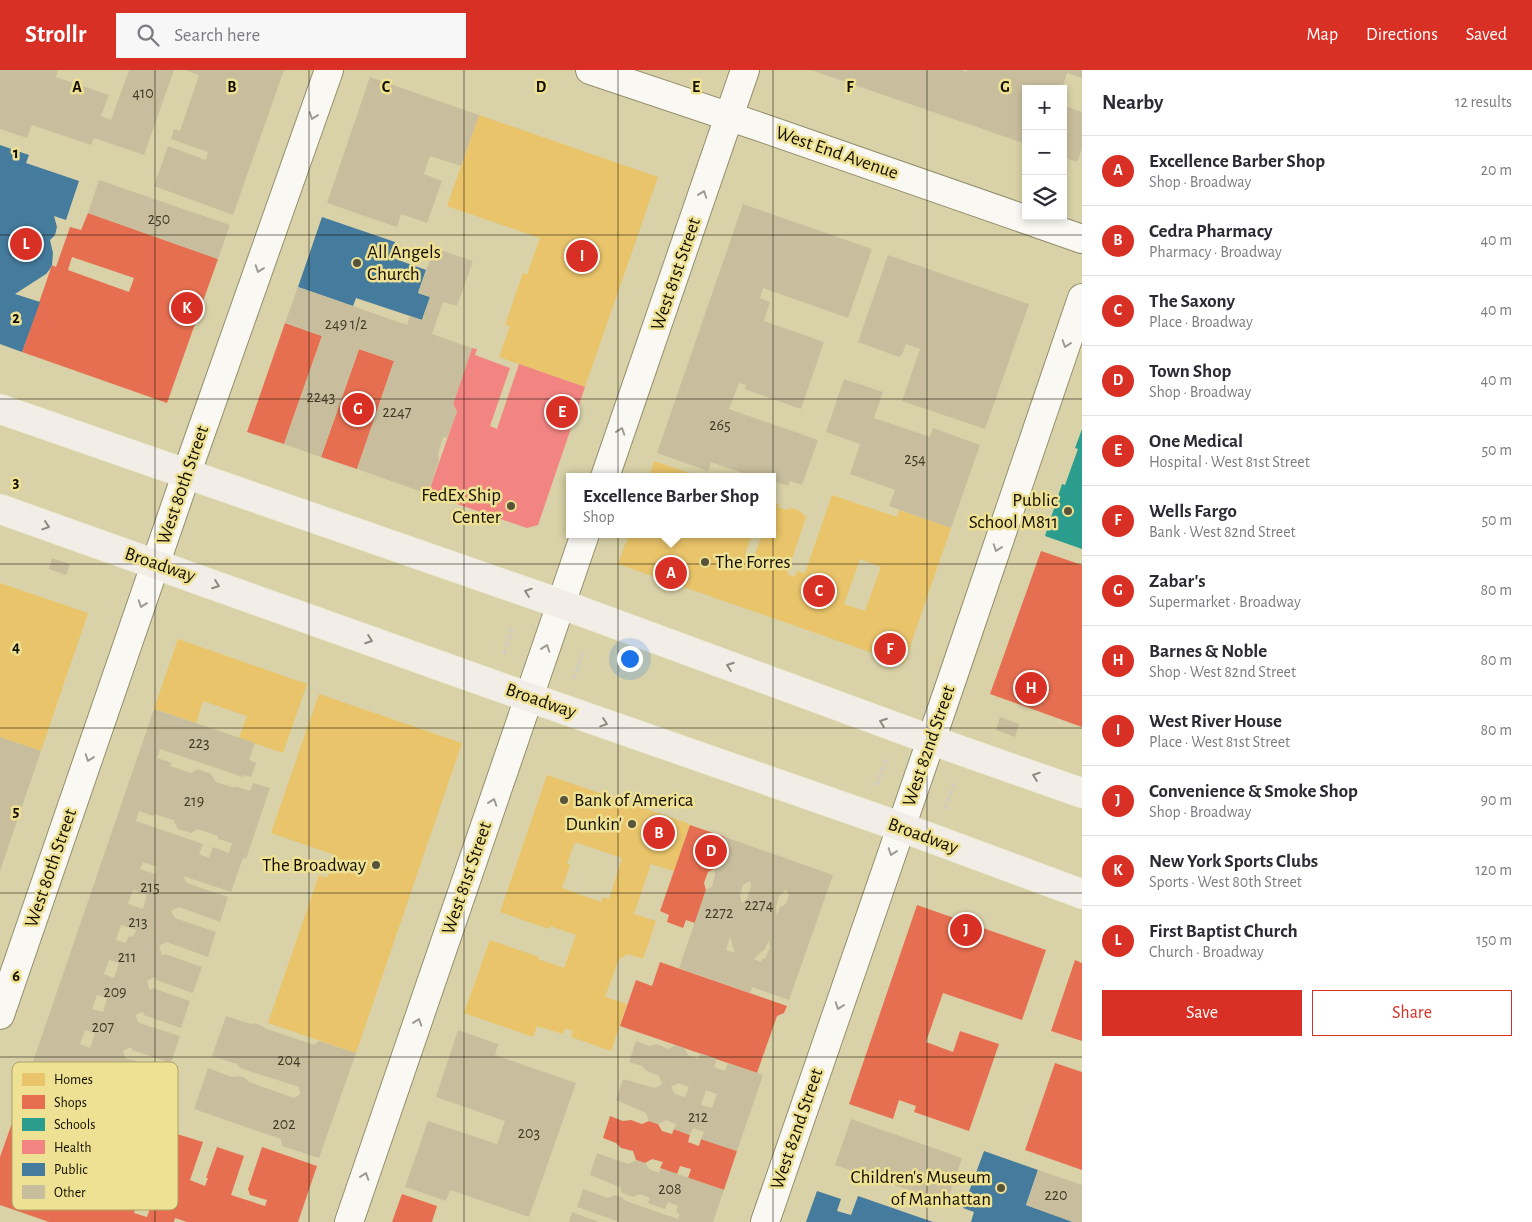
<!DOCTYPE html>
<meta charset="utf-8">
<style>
:root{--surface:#fff;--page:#f7f7f7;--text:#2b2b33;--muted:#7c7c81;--line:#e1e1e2;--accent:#d93025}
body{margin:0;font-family:"Alegreya Sans",sans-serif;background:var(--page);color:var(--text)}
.controls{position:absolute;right:15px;top:15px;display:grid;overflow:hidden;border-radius:0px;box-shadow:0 2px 8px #0003}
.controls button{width:45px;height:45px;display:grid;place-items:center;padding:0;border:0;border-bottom:1px solid var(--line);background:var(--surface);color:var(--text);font:25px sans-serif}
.you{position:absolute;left:629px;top:588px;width:18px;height:18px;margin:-12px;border:4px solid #fff;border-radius:50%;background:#1a73e8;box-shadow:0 0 0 8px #1a73e833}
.badge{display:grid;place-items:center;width:32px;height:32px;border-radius:50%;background:var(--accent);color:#fff;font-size:16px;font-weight:700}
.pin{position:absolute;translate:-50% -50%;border:2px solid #fff;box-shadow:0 1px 5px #0006}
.popup{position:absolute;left:566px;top:403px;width:210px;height:65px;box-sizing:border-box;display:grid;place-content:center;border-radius:0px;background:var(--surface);filter:drop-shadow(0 1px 4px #0005);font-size:16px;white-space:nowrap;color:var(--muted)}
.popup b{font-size:19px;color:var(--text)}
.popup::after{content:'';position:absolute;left:50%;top:100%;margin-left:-10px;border:10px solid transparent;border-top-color:var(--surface)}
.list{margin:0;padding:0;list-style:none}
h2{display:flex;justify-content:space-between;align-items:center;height:65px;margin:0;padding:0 20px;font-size:21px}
h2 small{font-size:16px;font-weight:400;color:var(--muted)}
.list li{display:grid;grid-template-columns:32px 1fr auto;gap:15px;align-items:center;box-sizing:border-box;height:70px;padding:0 20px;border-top:1px solid var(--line)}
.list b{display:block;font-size:19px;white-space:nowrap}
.list p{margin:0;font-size:16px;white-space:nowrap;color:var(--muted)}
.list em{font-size:16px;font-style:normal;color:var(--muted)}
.actions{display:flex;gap:10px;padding:15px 20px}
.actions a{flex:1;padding:11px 0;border:1px solid var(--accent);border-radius:0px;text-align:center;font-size:18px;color:var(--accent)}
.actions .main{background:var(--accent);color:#fff}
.icon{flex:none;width:28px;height:28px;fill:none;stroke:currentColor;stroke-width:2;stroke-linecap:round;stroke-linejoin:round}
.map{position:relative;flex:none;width:1082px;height:1152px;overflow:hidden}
header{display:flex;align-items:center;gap:30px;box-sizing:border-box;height:70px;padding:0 25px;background:var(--accent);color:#fff}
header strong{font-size:24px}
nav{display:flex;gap:28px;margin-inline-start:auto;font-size:18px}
.search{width:350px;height:45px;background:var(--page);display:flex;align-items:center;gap:12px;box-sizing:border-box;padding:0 18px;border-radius:0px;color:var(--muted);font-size:19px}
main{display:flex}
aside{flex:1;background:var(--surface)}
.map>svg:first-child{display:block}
.homes{fill:#e9c46a;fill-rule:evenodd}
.shops{fill:#e76f51;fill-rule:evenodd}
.schools{fill:#2a9d8f}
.health{fill:#f28482}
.public{fill:#457b9d}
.building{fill:#c8be9d;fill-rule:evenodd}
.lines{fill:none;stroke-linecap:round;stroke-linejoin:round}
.minor-casing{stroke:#948f6d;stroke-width:30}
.major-casing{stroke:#eeebd8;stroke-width:30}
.path{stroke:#cfccc0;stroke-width:3;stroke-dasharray:5 2.5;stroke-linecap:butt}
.minor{stroke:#f9f8f2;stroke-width:28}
.major{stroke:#f2ede6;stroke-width:28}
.oneway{stroke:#9d9b91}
.oneway2{stroke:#8e897e}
.grid{fill:none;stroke:#130f00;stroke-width:1;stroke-opacity:0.55}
.poi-dot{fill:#58533b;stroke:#eee193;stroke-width:2}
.labels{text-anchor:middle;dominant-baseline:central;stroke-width:5;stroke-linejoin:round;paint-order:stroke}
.number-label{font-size:16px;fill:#403b27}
.street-label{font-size:19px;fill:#130f00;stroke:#eee193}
.poi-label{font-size:19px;fill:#130f00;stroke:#eee193;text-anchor:end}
.key{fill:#eee193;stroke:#aca267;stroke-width:1}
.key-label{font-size:14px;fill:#130f00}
.grid-label{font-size:16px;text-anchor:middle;font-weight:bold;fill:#130f00;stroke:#eee193;stroke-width:5;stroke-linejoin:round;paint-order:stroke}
</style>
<header>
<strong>Strollr</strong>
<div class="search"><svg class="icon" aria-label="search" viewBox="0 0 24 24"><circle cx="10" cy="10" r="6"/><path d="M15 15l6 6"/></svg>Search here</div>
<nav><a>Map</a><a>Directions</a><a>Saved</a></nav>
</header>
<main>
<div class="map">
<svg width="1082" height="1152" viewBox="0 0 1082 1152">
<rect width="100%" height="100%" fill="#d9d2a8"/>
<!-- homes -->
<path class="homes" d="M 479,45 L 658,107 L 585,317 L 499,287 L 510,256 L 505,255 L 523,203 L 527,205 L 540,168 L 447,136 Z
M 654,391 L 698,406 L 698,407 L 649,407 Z
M 832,425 L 897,447 L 899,440 L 951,458 L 904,594 L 618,494 L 629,464 L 752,464 L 745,485 L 747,488 L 753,490 L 762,464 L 772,464 L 773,433 L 779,434 L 778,437 L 786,440 L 792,438 L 800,441 L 806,447 L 787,504 L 794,507 L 797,501 L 805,503 ZM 860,489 L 881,497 L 865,541 L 844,534 Z
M 0,513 L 88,543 L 41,681 L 0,667 Z
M 178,569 L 307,614 L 283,683 L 239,668 L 247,646 L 203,631 L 196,653 L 154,639 Z
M 319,624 L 462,673 L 356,983 L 268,953 L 319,805 L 327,808 L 335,785 L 271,763 Z
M 547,705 L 690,754 L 674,801 L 651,794 L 634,844 L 656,851 L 643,889 L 628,884 L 619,889 L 605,927 L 627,934 L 611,981 L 571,967 L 573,961 L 565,958 L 563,964 L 537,956 L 533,967 L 464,943 L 490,870 L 539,887 L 538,889 L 564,898 L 576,865 L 550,856 L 549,859 L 500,842 ZM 575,772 L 622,788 L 609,829 L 603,827 L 601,832 L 562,818 L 570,795 L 567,794 Z"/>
<!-- shops -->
<path class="shops" d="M 88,143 L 218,189 L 167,333 L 22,282 L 52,195 L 56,197 L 70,157 L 81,160 ZM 72,187 L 134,208 L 129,222 L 68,200 Z
M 285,253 L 322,266 L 284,374 L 247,362 Z
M 359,279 L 394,291 L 357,399 L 321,387 Z
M 1041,481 L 1082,495 L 1082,657 L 990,624 Z
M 690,755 L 725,767 L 714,799 L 708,802 L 704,813 L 706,820 L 695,853 L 686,850 L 683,858 L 667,852 L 669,845 L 660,841 Z
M 917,835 L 1046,880 L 1022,950 L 943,923 L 926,972 L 953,982 L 960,961 L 999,974 L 969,1061 L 914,1042 L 916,1036 L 899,1030 L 893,1049 L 849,1034 Z
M 1075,890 L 1082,893 L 1082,971 L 1051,961 Z
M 660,892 L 787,936 L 784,943 L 777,946 L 757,1003 L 620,956 L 636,910 L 652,916 Z
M 1055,993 L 1082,1002 L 1082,1100 L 1025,1080 Z
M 23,1022 L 59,1034 L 51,1059 L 44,1064 L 41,1076 L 45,1078 L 47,1071 L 54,1068 L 61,1047 L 86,1056 L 78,1076 L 82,1083 L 89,1080 L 96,1059 L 121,1068 L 114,1088 L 118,1096 L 124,1092 L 132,1071 L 156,1080 L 149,1100 L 153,1108 L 156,1099 L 164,1102 L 177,1064 L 203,1072 L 190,1110 L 205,1116 L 208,1108 L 206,1108 L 217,1077 L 244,1086 L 231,1125 L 265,1136 L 267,1130 L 250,1125 L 248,1119 L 262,1077 L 317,1096 L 298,1152 L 187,1152 L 175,1148 L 174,1152 L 49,1152 L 0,1135 L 0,1087 ZM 28,1102 L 35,1105 L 37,1102 L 44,1104 L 41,1111 L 34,1109 L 33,1112 L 25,1109 ZM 65,1111 L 79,1116 L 76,1123 L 63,1119 ZM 101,1124 L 115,1128 L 112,1135 L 99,1131 ZM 145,1133 L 151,1135 L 147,1147 L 134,1143 L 136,1136 L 143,1138 Z
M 610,1046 L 623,1051 L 631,1050 L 642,1054 L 649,1051 L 658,1054 L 662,1061 L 672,1064 L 674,1059 L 690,1065 L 688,1072 L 699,1076 L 701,1069 L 737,1081 L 724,1120 L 688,1108 L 691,1099 L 680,1096 L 677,1104 L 660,1098 L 663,1092 L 652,1089 L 645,1093 L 636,1090 L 633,1081 L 621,1078 L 616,1073 L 603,1068 Z
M 402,1124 L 437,1136 L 432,1152 L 392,1152 Z"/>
<!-- schools -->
<path class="schools" d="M 1082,359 L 1082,479 L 1045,466 L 1062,414 L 1065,415 L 1078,379 L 1075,378 Z"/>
<!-- health -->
<path class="health" d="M 472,278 L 477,279 L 475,285 L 510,298 L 490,356 L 497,359 L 519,294 L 585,317 L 538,455 L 527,458 L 428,424 L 457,341 L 453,334 Z"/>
<!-- public -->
<path class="public" d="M 0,75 L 29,85 L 26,93 L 79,111 L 66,150 L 54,146 L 57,157 L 55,165 L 50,170 L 53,183 L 52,195 L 50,199 L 46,204 L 15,224 L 40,232 L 22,282 L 0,274 Z
M 322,147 L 395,172 L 390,187 L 426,200 L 418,223 L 430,227 L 422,250 L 356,228 L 353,236 L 298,217 Z
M 984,1081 L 1038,1100 L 1026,1135 L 1073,1152 L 971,1152 L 974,1142 L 963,1138 Z
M 817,1121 L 841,1129 L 837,1141 L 851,1145 L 858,1126 L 933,1152 L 806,1152 Z"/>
<!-- building -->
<path class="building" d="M 0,0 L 58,0 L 56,7 L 109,25 L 101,46 L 111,50 L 129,0 L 174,0 L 144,85 L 94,68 L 91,75 L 32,55 L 27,68 L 0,59 Z
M 186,0 L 284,0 L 233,145 L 154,116 L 168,76 L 206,90 L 208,82 L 171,69 L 174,59 L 180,61 L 199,5 Z
M 811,0 L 961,0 L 967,2 L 967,0 L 1082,0 L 1082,8 L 1067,3 L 1062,19 L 1026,19 L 1026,74 Z
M 370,7 L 479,45 L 461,96 L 430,86 L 424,104 L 442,111 L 427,153 L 401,144 L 397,157 L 327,133 Z
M 1063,35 L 1082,42 L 1082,79 L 1077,92 L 1063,87 Z
M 99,110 L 230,155 L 218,189 L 88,143 Z
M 743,134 L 872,179 L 848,248 L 763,218 L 760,228 L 770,232 L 764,251 L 824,272 L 801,339 L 744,319 L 746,315 L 739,313 L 729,339 L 818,370 L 802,415 L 790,411 L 788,416 L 772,410 L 772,407 L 754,407 L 711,392 L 708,401 L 657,383 Z
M 434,178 L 473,191 L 457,236 L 443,232 L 432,264 L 472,278 L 453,334 L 457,341 L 447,368 L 443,367 L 438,384 L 439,390 L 428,424 L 357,399 L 394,291 L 359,279 L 321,387 L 284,374 L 322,266 L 285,253 L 298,217 L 407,255 L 410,246 L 422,250 L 430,227 L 418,223 Z
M 888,185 L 1029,234 L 985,359 L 902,331 L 920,279 L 906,274 L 902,285 L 899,287 L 858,272 Z
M 844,309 L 883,322 L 874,348 L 930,367 L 933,358 L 980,375 L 951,458 L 889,436 L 895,420 L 850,404 L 860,374 L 826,362 Z
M 52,488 L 70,494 L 66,505 L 49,499 Z
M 154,639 L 255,673 L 249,690 L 256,693 L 251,707 L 244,705 L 243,707 L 160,679 L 157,688 L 172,693 L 170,696 L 191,703 L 198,699 L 211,704 L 216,712 L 235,718 L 235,716 L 250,721 L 253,713 L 270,718 L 246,789 L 243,788 L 231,822 L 183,806 L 187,813 L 228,827 L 220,852 L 179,837 L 171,841 L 175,848 L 216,862 L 208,887 L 167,872 L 159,876 L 162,885 L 165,884 L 202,897 L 193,923 L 156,910 L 155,907 L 147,911 L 150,920 L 153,918 L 190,931 L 181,958 L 144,945 L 143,942 L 135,945 L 139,953 L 180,966 L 171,993 L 132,980 L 131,977 L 123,981 L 126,989 L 130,989 L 168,1002 L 159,1029 L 120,1015 L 118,1012 L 110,1017 L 157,1033 L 150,1054 L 60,1023 L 53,1025 L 25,1015 ZM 139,741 L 153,746 L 155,744 L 173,750 L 178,759 L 191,763 L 198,759 L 218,766 L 218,769 L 232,773 L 229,783 L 213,777 L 209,788 L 199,784 L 203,774 L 136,751 ZM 143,792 L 157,797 L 155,804 L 140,799 ZM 133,820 L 147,825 L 143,839 L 128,834 ZM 121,855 L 136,860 L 133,867 L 129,866 L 126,873 L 116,870 ZM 109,890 L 119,893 L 114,908 L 104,904 ZM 97,925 L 107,928 L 103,942 L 92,939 ZM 85,960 L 95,963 L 90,978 L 80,974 ZM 72,995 L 83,999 L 80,1006 L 70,1003 Z
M 1000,647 L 1019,654 L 1015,667 L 996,660 Z
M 0,667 L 41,681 L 0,801 Z
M 725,767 L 833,805 L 789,930 L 752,917 L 750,923 L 679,898 L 706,820 L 712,816 L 715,805 L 714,799 ZM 750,811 L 751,816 L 747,829 L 742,833 L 740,826 L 743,815 ZM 786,820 L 789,825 L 786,834 L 780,837 L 777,846 L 776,837 L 779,826 ZM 730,867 L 735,883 L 726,880 ZM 769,870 L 770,877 L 765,889 L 763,888 L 761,892 L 754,889 L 765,879 Z
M 226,946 L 251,954 L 256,953 L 267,959 L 314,975 L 319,971 L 356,983 L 319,1088 L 282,1076 L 281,1069 L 194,1039 L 208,998 L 232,1007 L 238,1006 L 245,1008 L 249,1012 L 294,1028 L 300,1024 L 299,1017 L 240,998 L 237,994 L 212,986 Z
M 458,960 L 498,974 L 495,985 L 576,1013 L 529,1147 L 450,1120 L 446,1131 L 405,1117 L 428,1051 L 497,1074 L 505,1051 L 436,1027 Z
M 636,971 L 649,976 L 657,974 L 668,979 L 676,975 L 684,978 L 688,985 L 698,989 L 700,983 L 717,989 L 714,997 L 725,1001 L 728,993 L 763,1005 L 737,1081 L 701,1069 L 704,1062 L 693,1058 L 690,1065 L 674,1059 L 676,1054 L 666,1050 L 658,1054 L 649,1051 L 646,1043 L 616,1030 L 623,1009 L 655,1018 L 662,1014 L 659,1006 L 647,1001 L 642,996 L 629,992 ZM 678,1013 L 689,1017 L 685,1027 L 675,1024 L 671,1017 ZM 706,1020 L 717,1024 L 712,1038 L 701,1035 Z
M 851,1049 L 962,1088 L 947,1133 L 835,1095 Z
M 597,1083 L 628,1094 L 636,1090 L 645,1093 L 649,1099 L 659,1103 L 660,1098 L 724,1120 L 713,1152 L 620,1152 L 577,1137 L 583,1119 L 608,1128 L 615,1125 L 621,1127 L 626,1131 L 678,1149 L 680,1144 L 676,1142 L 678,1136 L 668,1132 L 665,1139 L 648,1133 L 650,1128 L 640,1124 L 633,1127 L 622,1123 L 620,1117 L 590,1105 Z
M 1038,1100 L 1082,1115 L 1082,1152 L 1073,1152 L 1026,1135 Z
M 572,1142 L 599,1152 L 569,1152 Z"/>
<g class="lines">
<!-- minor casing -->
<g class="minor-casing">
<path id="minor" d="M 590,0 L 763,58 L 1082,169
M 605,407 L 745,0
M 0,945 L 186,405 L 329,0
M 349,1152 L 585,464
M 765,1152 L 947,624 L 1082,228"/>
</g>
<!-- major casing -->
<g class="major-casing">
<path id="major" d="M 0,339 L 561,534 L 931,670 L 1082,723
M 0,439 L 494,615 L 901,757 L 1082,824"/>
</g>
<!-- path -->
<path class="path" d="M 504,584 L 513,556
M 574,609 L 583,582
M 877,715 L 887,687
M 945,739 L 955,711"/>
<!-- minor -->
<use href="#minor" class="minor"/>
<!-- major -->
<use href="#major" class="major"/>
</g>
<!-- one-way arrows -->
<defs><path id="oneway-chevron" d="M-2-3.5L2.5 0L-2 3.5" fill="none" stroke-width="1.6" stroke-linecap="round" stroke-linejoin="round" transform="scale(1.25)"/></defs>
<g class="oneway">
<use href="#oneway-chevron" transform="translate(313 46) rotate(109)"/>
<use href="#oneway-chevron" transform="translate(703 124) rotate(-71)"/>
<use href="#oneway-chevron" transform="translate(259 199) rotate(109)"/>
<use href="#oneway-chevron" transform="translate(1066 274) rotate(109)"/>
<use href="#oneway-chevron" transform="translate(621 361) rotate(-71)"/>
<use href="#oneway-chevron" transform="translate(997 478) rotate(109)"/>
<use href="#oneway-chevron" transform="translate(142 534) rotate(109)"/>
<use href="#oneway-chevron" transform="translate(546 578) rotate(-71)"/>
<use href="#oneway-chevron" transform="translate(89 688) rotate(109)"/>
<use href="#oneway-chevron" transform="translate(493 732) rotate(-71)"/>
<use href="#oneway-chevron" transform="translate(892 782) rotate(109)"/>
<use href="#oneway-chevron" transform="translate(839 936) rotate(109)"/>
<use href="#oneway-chevron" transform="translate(418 952) rotate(-71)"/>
<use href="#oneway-chevron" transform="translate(365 1106) rotate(-71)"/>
</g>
<g class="oneway2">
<use href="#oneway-chevron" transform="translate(46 456) rotate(19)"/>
<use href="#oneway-chevron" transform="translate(216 515) rotate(20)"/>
<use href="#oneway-chevron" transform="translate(528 522) rotate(-161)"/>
<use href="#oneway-chevron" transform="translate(369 570) rotate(20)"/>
<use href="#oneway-chevron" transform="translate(730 596) rotate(-160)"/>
<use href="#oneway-chevron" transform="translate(883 652) rotate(-160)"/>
<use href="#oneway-chevron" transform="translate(604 653) rotate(19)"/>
<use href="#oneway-chevron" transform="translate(1036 706) rotate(-161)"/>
</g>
<!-- grid -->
<path class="grid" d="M 155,0 L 155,1152M 309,0 L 309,1152M 464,0 L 464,1152M 618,0 L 618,1152M 773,0 L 773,1152M 927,0 L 927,1152M 0,165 L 1082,165M 0,329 L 1082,329M 0,494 L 1082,494M 0,658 L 1082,658M 0,823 L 1082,823M 0,987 L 1082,987"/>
<!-- markers -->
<g class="poi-dot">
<circle cx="357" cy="193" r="5"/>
<circle cx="511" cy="436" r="5"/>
<circle cx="1068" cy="441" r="5"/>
<circle cx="705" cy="492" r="5"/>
<circle cx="564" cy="730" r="5"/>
<circle cx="632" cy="754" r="5"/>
<circle cx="376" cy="795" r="5"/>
<circle cx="1001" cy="1118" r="5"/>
</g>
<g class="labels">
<!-- number labels -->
<g class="number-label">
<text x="143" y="23">410</text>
<text x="159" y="149">250</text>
<text x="346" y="254">249 1/2</text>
<text x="321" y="327">2243</text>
<text x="397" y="342">2247</text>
<text x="720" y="355">265</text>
<text x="915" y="389">254</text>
<text x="199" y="673">223</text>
<text x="194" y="731">219</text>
<text x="150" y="817">215</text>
<text x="759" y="835">2274</text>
<text x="719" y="843">2272</text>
<text x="138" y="852">213</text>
<text x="127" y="887">211</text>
<text x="115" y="922">209</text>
<text x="103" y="957">207</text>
<text x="289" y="990">204</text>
<text x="698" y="1047">212</text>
<text x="284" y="1054">202</text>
<text x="529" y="1063">203</text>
<text x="670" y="1119">208</text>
<text x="1056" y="1125">220</text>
</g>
<!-- street labels -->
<g class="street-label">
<text transform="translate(837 83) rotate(19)">West End Avenue</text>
<text transform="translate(676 204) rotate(-71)">West 81st Street</text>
<text transform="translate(183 415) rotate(-71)">West 80th Street</text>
<text transform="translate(160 495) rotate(19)">Broadway</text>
<text transform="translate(541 631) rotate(19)">Broadway</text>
<text transform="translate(929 676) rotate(-71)">West 82nd Street</text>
<text transform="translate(923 766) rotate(20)">Broadway</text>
<text transform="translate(51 798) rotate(-71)">West 80th Street</text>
<text transform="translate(467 808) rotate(-71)">West 81st Street</text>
<text transform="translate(797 1059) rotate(-71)">West 82nd Street</text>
</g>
<!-- poi labels -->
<g class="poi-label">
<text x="367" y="182" text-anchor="start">All Angels<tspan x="367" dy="22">Church</tspan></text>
<text x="501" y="425">FedEx Ship<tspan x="501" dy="22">Center</tspan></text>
<text x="1058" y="430">Public<tspan x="1058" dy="22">School M811</tspan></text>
<text x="715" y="492" text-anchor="start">The Forres</text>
<text x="574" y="730" text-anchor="start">Bank of America</text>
<text x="622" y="754">Dunkin'</text>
<text x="366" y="795">The Broadway</text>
<text x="991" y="1107">Children's Museum<tspan x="991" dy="22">of Manhattan</tspan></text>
</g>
</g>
<!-- legend -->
<rect x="12" y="992" width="166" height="148" rx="8" class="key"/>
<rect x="22" y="1003" width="23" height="13" fill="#e9c46a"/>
<rect x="22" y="1025" width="23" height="14" fill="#e76f51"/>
<rect x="22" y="1048" width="23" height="13" fill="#2a9d8f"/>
<rect x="22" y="1070" width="23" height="14" fill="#f28482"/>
<rect x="22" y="1093" width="23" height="13" fill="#457b9d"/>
<rect x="22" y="1115" width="23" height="14" fill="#c8be9d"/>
<g class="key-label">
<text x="54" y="1014">Homes</text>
<text x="54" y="1037">Shops</text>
<text x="54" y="1059">Schools</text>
<text x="54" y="1082">Health</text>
<text x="54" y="1104">Public</text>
<text x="54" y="1127">Other</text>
</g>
<g class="grid-label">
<text x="77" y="22">A</text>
<text x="232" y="22">B</text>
<text x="386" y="22">C</text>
<text x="541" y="22">D</text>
<text x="696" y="22">E</text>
<text x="850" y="22">F</text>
<text x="1005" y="22">G</text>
<text x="16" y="88">1</text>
<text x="16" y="253">2</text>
<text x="16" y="417">3</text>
<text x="16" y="582">4</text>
<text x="16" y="746">5</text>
<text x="16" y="911">6</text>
</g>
</svg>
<div class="controls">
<button>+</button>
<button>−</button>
<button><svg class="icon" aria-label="layers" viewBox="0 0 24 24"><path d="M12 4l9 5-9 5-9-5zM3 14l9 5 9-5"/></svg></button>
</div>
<div class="you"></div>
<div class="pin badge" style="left:671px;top:503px">A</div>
<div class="popup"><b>Excellence Barber Shop</b>Shop</div>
<div class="pin badge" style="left:659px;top:763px">B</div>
<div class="pin badge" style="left:819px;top:521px">C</div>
<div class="pin badge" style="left:711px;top:781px">D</div>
<div class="pin badge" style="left:562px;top:342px">E</div>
<div class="pin badge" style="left:890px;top:579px">F</div>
<div class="pin badge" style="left:358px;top:339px">G</div>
<div class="pin badge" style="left:1031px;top:618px">H</div>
<div class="pin badge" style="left:582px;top:186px">I</div>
<div class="pin badge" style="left:966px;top:860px">J</div>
<div class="pin badge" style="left:187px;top:238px">K</div>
<div class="pin badge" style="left:26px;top:174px">L</div>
</div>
<aside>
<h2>Nearby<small>12 results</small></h2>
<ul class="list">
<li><span class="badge">A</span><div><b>Excellence Barber Shop</b><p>Shop · Broadway</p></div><em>20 m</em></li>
<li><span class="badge">B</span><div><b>Cedra Pharmacy</b><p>Pharmacy · Broadway</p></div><em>40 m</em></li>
<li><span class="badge">C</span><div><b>The Saxony</b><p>Place · Broadway</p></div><em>40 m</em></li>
<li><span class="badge">D</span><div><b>Town Shop</b><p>Shop · Broadway</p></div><em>40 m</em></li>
<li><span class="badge">E</span><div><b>One Medical</b><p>Hospital · West 81st Street</p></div><em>50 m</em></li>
<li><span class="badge">F</span><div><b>Wells Fargo</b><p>Bank · West 82nd Street</p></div><em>50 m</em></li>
<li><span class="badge">G</span><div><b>Zabar's</b><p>Supermarket · Broadway</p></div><em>80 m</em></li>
<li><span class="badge">H</span><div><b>Barnes &amp; Noble</b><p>Shop · West 82nd Street</p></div><em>80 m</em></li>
<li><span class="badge">I</span><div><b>West River House</b><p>Place · West 81st Street</p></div><em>80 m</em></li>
<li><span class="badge">J</span><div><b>Convenience &amp; Smoke Shop</b><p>Shop · Broadway</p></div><em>90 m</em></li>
<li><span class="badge">K</span><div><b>New York Sports Clubs</b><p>Sports · West 80th Street</p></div><em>120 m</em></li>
<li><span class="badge">L</span><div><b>First Baptist Church</b><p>Church · Broadway</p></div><em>150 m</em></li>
</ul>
<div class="actions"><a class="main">Save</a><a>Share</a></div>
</aside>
</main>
